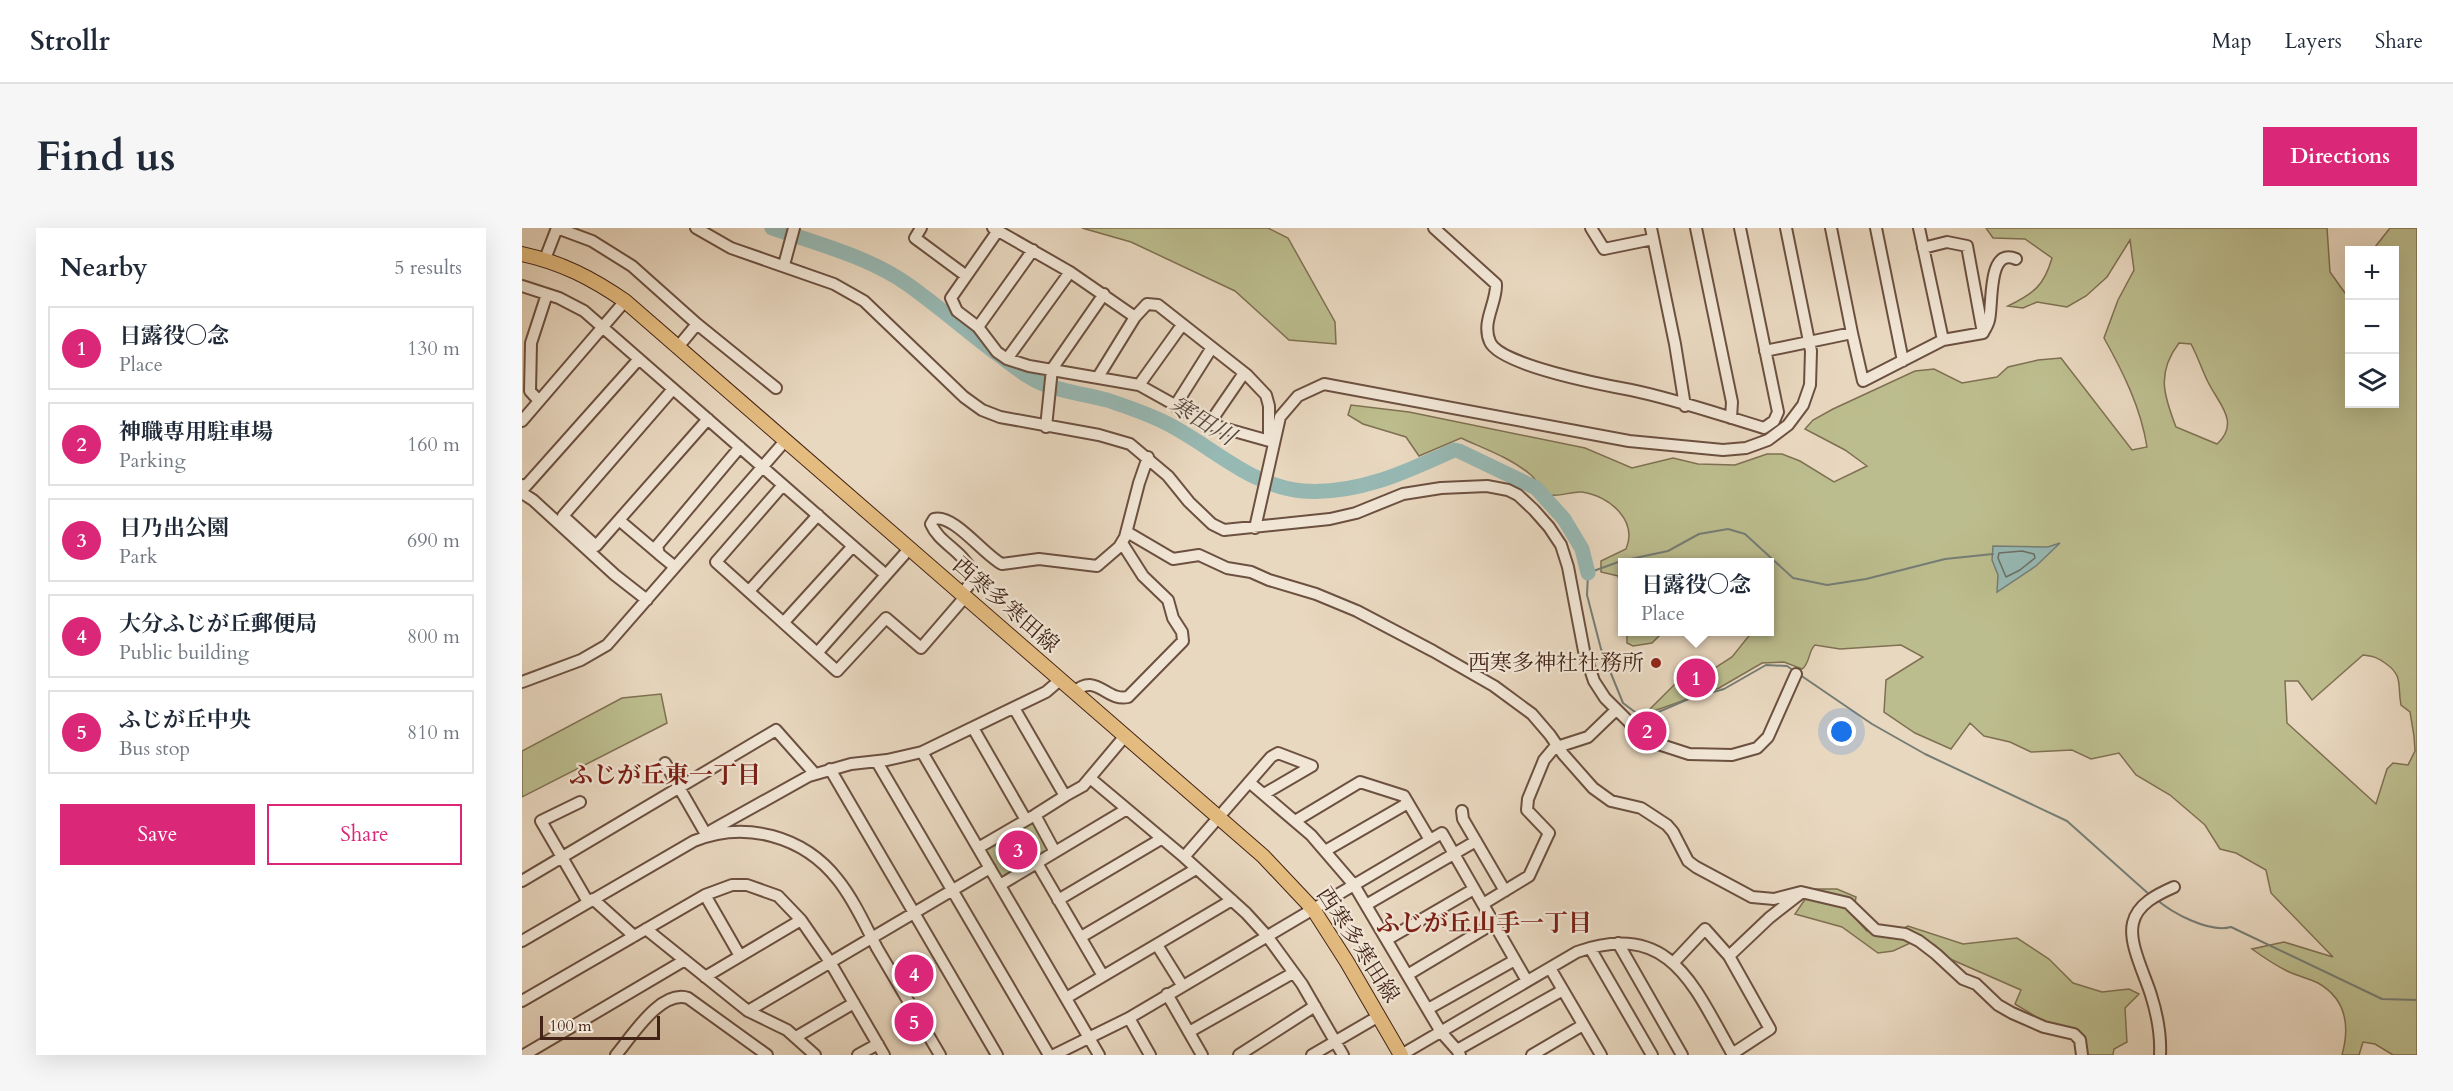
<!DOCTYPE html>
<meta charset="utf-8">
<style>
:root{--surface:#fff;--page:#f6f6f7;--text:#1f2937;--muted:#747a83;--line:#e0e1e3;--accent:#db2777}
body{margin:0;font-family:Cardo,"Noto Serif JP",serif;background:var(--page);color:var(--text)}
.controls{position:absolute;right:18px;top:18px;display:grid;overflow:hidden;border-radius:0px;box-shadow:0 6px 24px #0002}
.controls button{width:54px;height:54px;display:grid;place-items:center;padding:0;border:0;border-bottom:2px solid var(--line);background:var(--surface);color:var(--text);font:30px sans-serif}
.scale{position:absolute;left:18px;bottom:15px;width:120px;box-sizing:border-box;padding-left:6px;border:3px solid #422316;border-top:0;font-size:16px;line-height:21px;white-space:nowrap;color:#422316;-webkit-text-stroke:4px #f1e6d6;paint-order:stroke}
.you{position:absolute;left:1320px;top:504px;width:21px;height:21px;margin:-15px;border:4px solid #fff;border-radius:50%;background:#1a73e8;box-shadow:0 0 0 9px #1a73e833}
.badge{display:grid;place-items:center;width:39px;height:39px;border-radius:50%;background:var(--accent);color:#fff;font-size:20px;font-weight:700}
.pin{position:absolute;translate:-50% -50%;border:3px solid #fff;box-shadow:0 2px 6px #0006}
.popup{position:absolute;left:1096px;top:330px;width:156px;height:78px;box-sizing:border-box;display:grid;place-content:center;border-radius:0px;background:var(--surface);filter:drop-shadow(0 2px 4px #0005);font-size:20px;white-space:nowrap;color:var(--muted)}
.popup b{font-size:22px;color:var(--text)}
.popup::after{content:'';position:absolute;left:50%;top:100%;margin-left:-12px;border:12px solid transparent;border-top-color:var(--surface)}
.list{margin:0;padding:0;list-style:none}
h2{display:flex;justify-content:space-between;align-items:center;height:78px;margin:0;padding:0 24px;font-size:26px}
h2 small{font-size:20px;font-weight:400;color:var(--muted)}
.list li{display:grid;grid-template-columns:39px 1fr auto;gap:18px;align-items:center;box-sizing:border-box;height:84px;margin:0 12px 12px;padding:0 12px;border:2px solid var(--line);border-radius:0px}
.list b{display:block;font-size:22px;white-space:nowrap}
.list p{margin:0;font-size:20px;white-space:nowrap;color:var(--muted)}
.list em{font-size:20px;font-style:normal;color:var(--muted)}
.actions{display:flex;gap:12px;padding:18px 24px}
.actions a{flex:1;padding:14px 0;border:2px solid var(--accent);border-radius:0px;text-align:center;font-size:21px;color:var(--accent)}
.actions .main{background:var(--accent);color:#fff}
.icon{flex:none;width:33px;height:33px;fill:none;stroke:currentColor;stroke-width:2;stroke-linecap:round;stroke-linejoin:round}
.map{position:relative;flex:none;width:1895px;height:827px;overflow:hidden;border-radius:0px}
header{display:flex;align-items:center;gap:36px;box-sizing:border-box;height:84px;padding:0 30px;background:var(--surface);border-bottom:2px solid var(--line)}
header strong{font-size:28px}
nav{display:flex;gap:33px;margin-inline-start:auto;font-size:21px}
.intro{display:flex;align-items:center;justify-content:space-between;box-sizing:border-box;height:144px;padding:0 36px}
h1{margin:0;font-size:42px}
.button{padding:15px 27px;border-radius:0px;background:var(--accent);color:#fff;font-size:21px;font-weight:700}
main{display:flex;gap:36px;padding:0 36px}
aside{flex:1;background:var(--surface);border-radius:0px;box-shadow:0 6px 24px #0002}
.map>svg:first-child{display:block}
.green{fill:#bcbd8e;stroke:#7f7052;stroke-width:1.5;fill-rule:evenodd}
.water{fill:#97b9b4;stroke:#757d75;stroke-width:1.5}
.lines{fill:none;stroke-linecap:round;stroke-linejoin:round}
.shore{stroke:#6c6e65;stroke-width:1.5}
.stream{stroke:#757d75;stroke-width:2}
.river{stroke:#97b9b4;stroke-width:15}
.minor-casing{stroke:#6c5040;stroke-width:14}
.major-casing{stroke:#422316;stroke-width:16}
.minor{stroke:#f1e6d6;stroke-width:10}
.major{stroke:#e4bc80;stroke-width:14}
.poi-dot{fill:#8f2418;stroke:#f1e6d6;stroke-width:2}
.labels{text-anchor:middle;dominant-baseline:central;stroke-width:4.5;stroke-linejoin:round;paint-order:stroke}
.street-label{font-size:22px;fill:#422316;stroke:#f1e6d6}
.poi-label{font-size:22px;fill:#422316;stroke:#f1e6d6;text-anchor:end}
.water-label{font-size:24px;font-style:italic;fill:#57483e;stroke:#f1e6d6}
.neighbourhood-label{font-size:24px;font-weight:bold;fill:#7a1f14;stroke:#f1e6d6}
</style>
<header>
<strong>Strollr</strong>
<nav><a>Map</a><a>Layers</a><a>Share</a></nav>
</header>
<div class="intro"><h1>Find us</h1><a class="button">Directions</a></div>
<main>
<aside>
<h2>Nearby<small>5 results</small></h2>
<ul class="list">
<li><span class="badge">1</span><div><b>日露役〇念</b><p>Place</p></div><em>130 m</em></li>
<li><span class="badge">2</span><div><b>神職専用駐車場</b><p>Parking</p></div><em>160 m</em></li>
<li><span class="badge">3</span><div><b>日乃出公園</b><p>Park</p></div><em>690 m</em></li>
<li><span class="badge">4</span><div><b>大分ふじが丘郵便局</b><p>Public building</p></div><em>800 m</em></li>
<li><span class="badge">5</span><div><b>ふじが丘中央</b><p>Bus stop</p></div><em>810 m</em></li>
</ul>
<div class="actions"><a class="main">Save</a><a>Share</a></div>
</aside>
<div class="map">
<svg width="1895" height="827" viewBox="0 0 1895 827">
<rect width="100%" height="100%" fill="#e9d8c0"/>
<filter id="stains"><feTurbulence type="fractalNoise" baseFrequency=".00333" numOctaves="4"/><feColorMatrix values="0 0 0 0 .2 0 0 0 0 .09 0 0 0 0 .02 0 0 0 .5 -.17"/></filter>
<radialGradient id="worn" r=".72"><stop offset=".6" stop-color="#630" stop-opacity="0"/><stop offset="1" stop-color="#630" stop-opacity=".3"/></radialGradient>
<!-- green -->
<path class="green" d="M 560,0 L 746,0 L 766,10 L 813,94 L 814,116 L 767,112 L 713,63 L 609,14 Z
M 1464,0 L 1805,0 L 1808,44 L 1823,65 L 1827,66 L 1828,176 L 1872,176 L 1872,22 L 1845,22 L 1853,19 L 1868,0 L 1895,0 L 1895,827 L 1871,827 L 1853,816 L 1841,814 L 1837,827 L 1820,827 C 1828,798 1824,771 1796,755 C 1786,750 1775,748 1765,743 C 1753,737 1741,729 1730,721 L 1762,714 L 1811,729 L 1749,665 L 1744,642 L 1714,625 L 1698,621 L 1683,597 L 1648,567 L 1614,547 L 1597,525 L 1569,531 L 1550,522 L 1509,524 L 1488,514 L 1462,508 L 1448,495 L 1429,521 L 1393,505 L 1362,484 L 1364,452 L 1401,429 L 1379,417 L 1318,421 L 1293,417 C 1286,423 1288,436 1280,441 L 1262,434 L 1240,435 L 1197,460 L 1129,484 L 1127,482 L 1153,456 L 1165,459 L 1177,453 L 1179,449 L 1172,435 L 1179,433 L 1193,440 L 1210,429 L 1230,404 L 1248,404 L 1248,334 L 1100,334 L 1100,363 L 1096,348 L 1079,344 L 1079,333 L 1104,321 C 1116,293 1088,268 1060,264 C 1050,263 1038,269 1028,267 C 1020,265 1015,252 1009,247 C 989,230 963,221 939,210 L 897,228 L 884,209 L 841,196 L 826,187 L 829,177 L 887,184 L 1063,220 L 1110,240 L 1151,230 L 1176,236 L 1213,237 L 1245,226 L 1260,226 L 1278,233 L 1312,254 L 1345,238 L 1323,222 L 1283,201 L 1291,192 L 1311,181 L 1393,143 L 1412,141 L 1440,155 L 1475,149 L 1486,139 L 1516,132 L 1539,130 L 1610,222 L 1625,219 C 1619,180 1601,144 1582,110 L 1596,72 L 1612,42 L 1608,12 L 1585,49 L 1564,68 L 1545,79 L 1515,74 L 1501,80 L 1486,78 C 1512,65 1522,58 1530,30 L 1503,11 L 1471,10 ZM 1657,115 L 1669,116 C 1676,129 1680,142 1686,154 C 1696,175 1719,194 1695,216 L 1654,199 C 1642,168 1634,145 1657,115 ZM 1841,427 C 1850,428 1855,429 1863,435 C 1882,448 1875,457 1879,477 L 1888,484 L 1892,508 L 1893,523 L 1886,537 L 1871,535 L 1865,541 L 1854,576 L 1765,495 L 1763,453 L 1776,453 L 1790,472 Z
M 1105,404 L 1151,404 L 1139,406 L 1130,415 L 1111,418 L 1105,415 Z
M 139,466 L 145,495 L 0,569 L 0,523 L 100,470 Z
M 511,592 L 528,624 L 483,650 L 479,649 L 463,624 L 464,619 Z
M 1290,661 L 1315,661 L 1334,669 L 1331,688 L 1345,703 L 1365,708 L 1386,698 L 1441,716 L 1495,710 L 1527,731 L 1551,755 L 1580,764 L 1607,761 L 1617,766 L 1603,780 L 1605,814 L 1592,821 L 1591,827 L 1566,827 C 1560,794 1547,804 1522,793 C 1512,788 1503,782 1493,776 L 1499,762 L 1426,730 L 1413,717 L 1399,710 L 1371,723 L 1356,725 L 1320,699 L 1273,686 Z"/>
<!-- water -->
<path class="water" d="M 1538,315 L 1514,338 L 1475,364 L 1476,347 L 1470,332 L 1471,318 L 1526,319 Z"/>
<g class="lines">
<!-- shore -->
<path class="shore" d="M 1500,323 L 1512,326 L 1513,330 L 1498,342 L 1484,349 L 1476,330 L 1477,325 Z"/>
<!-- stream -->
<path class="stream" d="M 1471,326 L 1423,331 L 1344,351 L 1305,357 L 1271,350 L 1223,306 L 1206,301 L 1177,306 L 1146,323 L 1099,333 L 1066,345 L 1065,367 L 1079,421 L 1101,475 L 1113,484 L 1127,488 L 1169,470 L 1202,461 L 1244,437 L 1265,438 L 1350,496 L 1403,526 L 1545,593 L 1629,668
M 1634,671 C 1650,685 1687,705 1709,699 L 1860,771 L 1895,772"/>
<!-- river -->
<path class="river" d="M 250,0 C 296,16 348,29 388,58 C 417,79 445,103 474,125 C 488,135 502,148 519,155 C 540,164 563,166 585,172 C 603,178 623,185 640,193 C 687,215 726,258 781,263 C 835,267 884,244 932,222 L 937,223 L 1014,260 L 1042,291 L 1060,321 L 1066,345"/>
<!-- minor casing -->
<g class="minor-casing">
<path id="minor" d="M 35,0 L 70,13 L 110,38 L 175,96 L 254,160
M 174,0 L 209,20 L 312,56 L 342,73 L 442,169 L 460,182 L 478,189 L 577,207 L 608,216 L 646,248 L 667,274 L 690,296 L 702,302 L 808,291 L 834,285 L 881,266 L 919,260 L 965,258 L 986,262 L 996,267 L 1012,282 L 1027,299 L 1039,317 L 1046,339 L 1062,423 L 1072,453 L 1083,470 L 1108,495 L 1113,505 L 1130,514 L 1167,526 L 1210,527 L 1235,520 L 1246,509 L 1274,446
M 399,0 L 393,10 L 443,47
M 471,0 L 548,44 L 613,89 L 625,76 L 636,77 L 725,147 L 744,167 L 747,178 L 747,213
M 912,0 L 974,56 C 975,75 959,94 968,114 C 978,137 1082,157 1109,162 C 1153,171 1199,187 1242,200 L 1252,193 L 1256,184 L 1218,0
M 1069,0 L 1082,21 L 1131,11
M 1129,0 L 1153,116 L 1163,178
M 1174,0 L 1210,174 L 1209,190
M 1309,0 L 1330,105
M 1354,0 L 1381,133
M 475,4 L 429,70 L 435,83 L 456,99 L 475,124 L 485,131 L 507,138 L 617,157 L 687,196 L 751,214
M 1401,20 L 1425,14 L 1445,18 L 1461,105 L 1421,112
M 23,31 L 35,0
M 262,37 L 272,0
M 0,58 L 37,70 L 62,83 L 364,347
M 456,99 L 511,22
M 1461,105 C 1463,101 1466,97 1467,92 C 1471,78 1465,18 1494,31
M 156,119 L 175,96
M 1243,123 L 1330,105 L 1341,153 L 1421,112 L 1397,0
M 485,131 L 548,44
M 576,149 L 613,89
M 617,157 L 660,97
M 151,161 L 41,288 L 74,318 L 186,191
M 17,173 L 8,163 L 9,115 L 25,66
M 653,178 L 689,121
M 0,193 L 103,73
M 687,196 L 722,145
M 524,199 L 530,141 L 582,66
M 0,257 L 3,259 L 117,131
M 261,257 L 194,334 L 315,443 L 364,390 L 399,420 L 443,369
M 0,265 L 11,272 L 93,347 L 125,372
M 97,292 L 137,326
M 733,300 L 758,189 L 776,168 L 802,156 L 1107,213 L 1201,222 L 1224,220 L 1246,212 L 1266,197 L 1281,177 L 1288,157 L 1289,123 L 1264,0
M 605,304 L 651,331 L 677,327 L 705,340 L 729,344 L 747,352 L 794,366 L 835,383 L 911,423 L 972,458 L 1010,486 L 1028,507 L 1041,526 L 1071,560 L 1089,573 L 1119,580 L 1145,597 L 1151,604 L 1166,633 L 1174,639 L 1230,669 L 1252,671 L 1279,664 L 1326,675 L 1354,702 L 1383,706 L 1397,713 L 1414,726 L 1441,751 L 1454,756 L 1476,777 L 1490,785 L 1522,799 L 1552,806 L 1558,812 L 1560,827
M 153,339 L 137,326 L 135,318 L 218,219
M 227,363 L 296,287
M 440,366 L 450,353 L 450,344 C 440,322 417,315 409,296 L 412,291 C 431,285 462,327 480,336 L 517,331 L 575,338 L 597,319 L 603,309 L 617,255 L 626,229
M 262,394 L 331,318
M 296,424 L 387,321
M 0,454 L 59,432 L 85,417 L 263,213
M 552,464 C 575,444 584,474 606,469 L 661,413 L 660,404 L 651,390 L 646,372 L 621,348 L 600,315
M 492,480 L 543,568 L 561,558 L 603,508
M 451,500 L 504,592
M 400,524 L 577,827
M 355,534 L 527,827
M 143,535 L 185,608 L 190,602 L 287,548 L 329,536 L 365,532 L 400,524 L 524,464 L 538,452
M 308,541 L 475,827
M 568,550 L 662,629 L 724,685 L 745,708 L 780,756 L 821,827
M 727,554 L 789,607 L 832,657 L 919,804 L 935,822
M 58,574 L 19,593 L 66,674
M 940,583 L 941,591 L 983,663
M 513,587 L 543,568
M 773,593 L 838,554 L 882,568 L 908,612
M 456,620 L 513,587 L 533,624
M 803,623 L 886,575
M 662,629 L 749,529 L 756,525 L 790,538 L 742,566
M 515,635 L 581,748
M 0,653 L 254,502 L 293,546
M 478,657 L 605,581
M 183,667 L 218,728
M 71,671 L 112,708
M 536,672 L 639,611
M 961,676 L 1007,648 L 1026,607 L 1027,605 L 1005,582 L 1006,571 L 1022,532 L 1032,520 L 1066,509 L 1094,482
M 844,677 L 954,613
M 124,701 L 226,783 L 265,802 L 293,827
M 559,709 L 674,641
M 866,711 L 952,661
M 0,713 L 172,613 C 223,592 282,608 316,652 C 332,672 343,697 355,720 C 376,755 397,791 418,827
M 1096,715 L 1160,827
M 635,717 L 660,757
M 1068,720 L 1130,827
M 1207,728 L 1247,690 L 1279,665
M 1152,734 L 1183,701 L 1207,728 L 1248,801 L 1210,826
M 1028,740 L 1079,827
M 887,746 L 972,695
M 183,749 L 279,692
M 645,766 L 680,827
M 544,770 L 710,672
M 0,773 L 183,667 L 210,657 L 225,657 L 256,668 L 279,692 L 308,734 L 362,827
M 906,781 L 993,732
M 226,783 L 468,640
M 607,790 L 628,827
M 667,804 L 771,745
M 274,809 L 332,775
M 2,827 L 163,732
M 94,827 C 110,808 139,761 166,770 L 245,827
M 336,827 L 356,816
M 532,827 L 607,790 L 920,605 L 1005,753
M 717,827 L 793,778
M 790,827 L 857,788
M 879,827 L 1055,724 C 1149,691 1172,759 1211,827
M 938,827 L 935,822 L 1041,762
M 1010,827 L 1061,797
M 1638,827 C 1639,807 1635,786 1629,767 C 1623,747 1606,715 1611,695 C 1615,676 1636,666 1652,659"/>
</g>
<!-- major casing -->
<g class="major-casing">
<path id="major" d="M 0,26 C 39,34 71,51 103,73 L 741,628 L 791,681 L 825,734 L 879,827"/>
</g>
<!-- minor -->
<use href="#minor" class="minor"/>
<!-- major -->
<use href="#major" class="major"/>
</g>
<!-- markers -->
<circle class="poi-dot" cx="1134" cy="435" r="6"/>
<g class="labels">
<!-- street labels -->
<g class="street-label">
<text transform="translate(484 377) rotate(41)">西寒多寒田線</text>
<text transform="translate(836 717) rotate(57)">西寒多寒田線</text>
</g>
<!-- poi labels -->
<g class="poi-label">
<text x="1122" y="435">西寒多神社社務所</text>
</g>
<!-- water labels -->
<g class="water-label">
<text transform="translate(680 193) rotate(31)">寒田川</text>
</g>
<!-- neighbourhood labels -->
<g class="neighbourhood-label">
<text x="143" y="547">ふじが丘東一丁目</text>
<text x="962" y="695">ふじが丘山手一丁目</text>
</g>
</g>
<rect width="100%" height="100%" filter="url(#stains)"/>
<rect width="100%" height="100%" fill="url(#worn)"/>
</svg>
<div class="controls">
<button>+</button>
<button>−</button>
<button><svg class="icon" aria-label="layers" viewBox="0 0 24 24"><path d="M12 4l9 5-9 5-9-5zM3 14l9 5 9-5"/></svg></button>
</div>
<div class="scale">100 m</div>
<div class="you"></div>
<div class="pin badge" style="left:1174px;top:450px">1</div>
<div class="popup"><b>日露役〇念</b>Place</div>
<div class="pin badge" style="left:1125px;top:503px">2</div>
<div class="pin badge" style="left:496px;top:622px">3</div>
<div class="pin badge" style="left:392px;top:746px">4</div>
<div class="pin badge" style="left:392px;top:794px">5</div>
</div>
</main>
